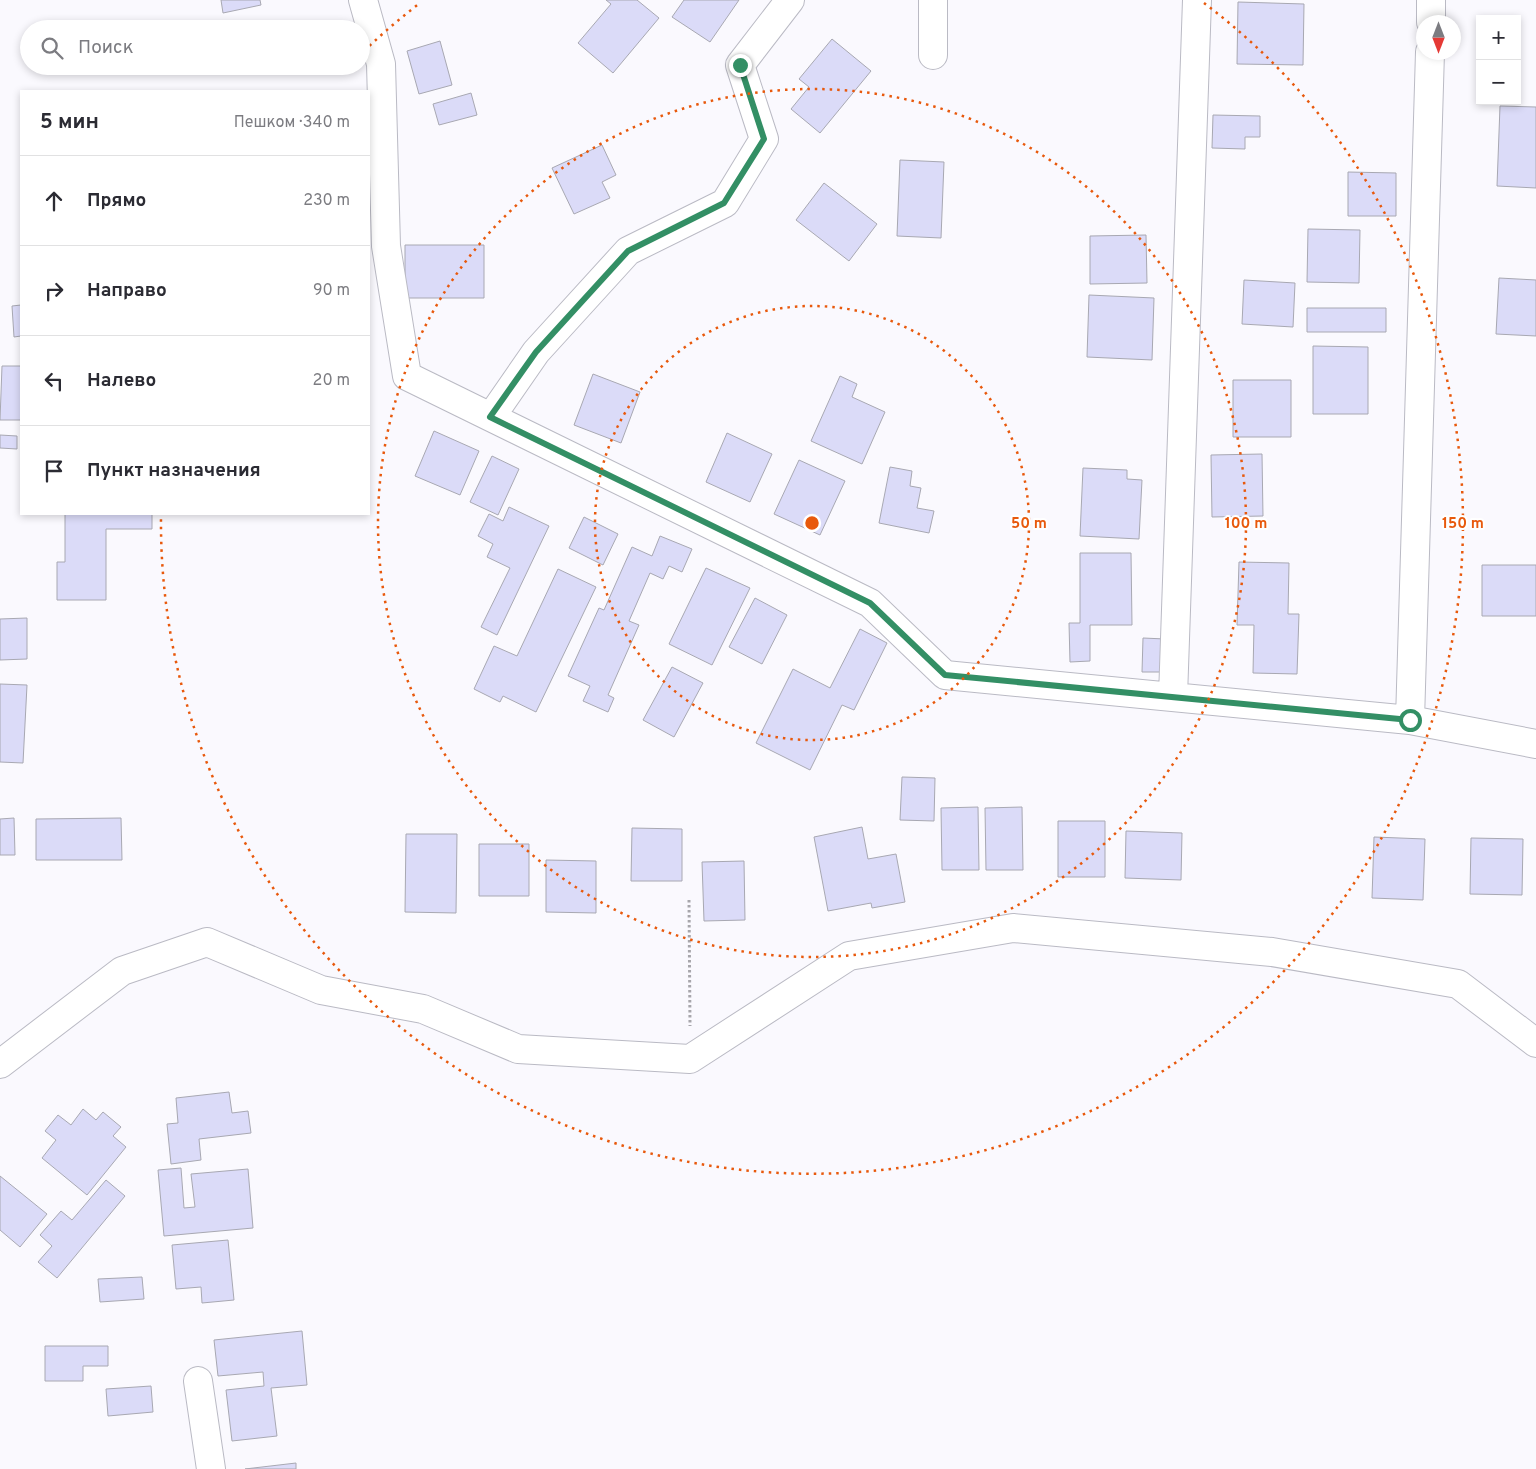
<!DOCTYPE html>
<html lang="ru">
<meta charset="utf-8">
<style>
:root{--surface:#fff;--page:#f7f7f7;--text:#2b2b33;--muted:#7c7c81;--line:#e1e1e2}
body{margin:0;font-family:Overpass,sans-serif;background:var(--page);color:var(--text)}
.controls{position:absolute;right:15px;top:15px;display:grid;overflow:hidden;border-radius:0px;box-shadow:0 2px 8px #0003}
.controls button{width:45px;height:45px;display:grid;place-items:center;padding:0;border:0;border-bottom:1px solid var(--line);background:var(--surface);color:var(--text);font:25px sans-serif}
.compass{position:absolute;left:1416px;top:15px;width:45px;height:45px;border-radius:50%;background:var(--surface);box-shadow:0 2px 8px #0003;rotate:180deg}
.stop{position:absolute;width:15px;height:15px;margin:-11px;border:4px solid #338f65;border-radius:50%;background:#fff}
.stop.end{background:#338f65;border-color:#fff;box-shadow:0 1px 5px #0008}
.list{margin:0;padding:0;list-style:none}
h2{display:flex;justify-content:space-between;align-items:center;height:65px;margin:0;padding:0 20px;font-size:21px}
h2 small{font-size:16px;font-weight:400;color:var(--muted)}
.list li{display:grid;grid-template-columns:32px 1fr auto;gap:15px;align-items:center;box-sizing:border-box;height:90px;padding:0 20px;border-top:1px solid var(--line)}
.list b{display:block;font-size:19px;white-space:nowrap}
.list em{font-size:16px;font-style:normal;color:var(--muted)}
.icon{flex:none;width:28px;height:28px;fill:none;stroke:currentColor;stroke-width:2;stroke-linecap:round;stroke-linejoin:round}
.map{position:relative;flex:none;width:1536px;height:1469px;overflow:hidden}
.search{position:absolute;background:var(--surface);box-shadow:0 2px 8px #0003;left:20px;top:20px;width:350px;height:55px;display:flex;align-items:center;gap:12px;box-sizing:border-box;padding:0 18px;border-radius:28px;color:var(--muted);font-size:19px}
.panel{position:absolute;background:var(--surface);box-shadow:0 2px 8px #0003;left:20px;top:90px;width:350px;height:425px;border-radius:0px}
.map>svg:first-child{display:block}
.building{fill:#dbdbf8;stroke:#a8a8b2}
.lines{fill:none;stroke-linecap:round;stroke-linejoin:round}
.minor-casing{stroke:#babac4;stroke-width:30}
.path{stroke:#a7a6ab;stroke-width:3;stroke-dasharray:2.5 2.5;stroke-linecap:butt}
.minor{stroke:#fff;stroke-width:28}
.route{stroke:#338f65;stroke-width:6}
.ring{fill:none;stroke:#e8590c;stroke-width:2.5;stroke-dasharray:2.5 5}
.centre{fill:#e8590c;stroke:#fff;stroke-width:2.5}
.ring-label{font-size:15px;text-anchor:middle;font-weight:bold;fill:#e8590c;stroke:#fff;stroke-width:4;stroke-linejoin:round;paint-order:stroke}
</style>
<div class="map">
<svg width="1536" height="1469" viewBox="0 0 1536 1469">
<rect width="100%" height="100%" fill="#faf9fe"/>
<!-- building -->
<path class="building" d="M 221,0 L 260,0 L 261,5 L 223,13 Z
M 606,0 L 637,0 L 659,18 L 613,73 L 578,43 L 611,4 Z
M 684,0 L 739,0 L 710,42 L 672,17 Z
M 1238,2 L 1304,4 L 1303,65 L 1237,64 Z
M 832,39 L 871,71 L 820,133 L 791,109 L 809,87 L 799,79 Z
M 440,41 L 452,85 L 419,94 L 407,51 Z
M 471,93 L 477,115 L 439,125 L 433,104 Z
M 1500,106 L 1536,107 L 1536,188 L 1497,186 Z
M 1213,115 L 1260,116 L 1260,137 L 1245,137 L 1245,149 L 1212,148 Z
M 602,145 L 616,175 L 602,182 L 610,198 L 574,214 L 552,168 Z
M 900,160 L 944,162 L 941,238 L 897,236 Z
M 1348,172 L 1396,173 L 1396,216 L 1348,216 Z
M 824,183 L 877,224 L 849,261 L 796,220 Z
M 1308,229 L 1360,230 L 1359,283 L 1307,282 Z
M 1146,235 L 1147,283 L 1090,284 L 1090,236 Z
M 405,245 L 484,245 L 484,298 L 405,298 Z
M 1499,278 L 1536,280 L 1536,336 L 1496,334 Z
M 1244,280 L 1295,283 L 1293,327 L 1242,324 Z
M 1089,295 L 1154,298 L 1152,360 L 1087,357 Z
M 21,305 L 21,336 L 14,337 L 12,306 Z
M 1307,308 L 1386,308 L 1386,332 L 1307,332 Z
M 1313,346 L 1368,347 L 1368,414 L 1313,414 Z
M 2,366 L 21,366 L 21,420 L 0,420 Z
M 593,374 L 640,392 L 621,443 L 574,425 Z
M 840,376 L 857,384 L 852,397 L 885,412 L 862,464 L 811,441 Z
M 1233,380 L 1291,380 L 1291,437 L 1233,437 Z
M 434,431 L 479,451 L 460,495 L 415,476 Z
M 727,433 L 772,454 L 750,502 L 706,482 Z
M 0,435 L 17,436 L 17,449 L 0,448 Z
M 1262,454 L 1263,516 L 1212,517 L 1211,455 Z
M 492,456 L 519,469 L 498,515 L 470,502 Z
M 799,460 L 845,481 L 820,535 L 774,514 Z
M 890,467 L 912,471 L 910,486 L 921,488 L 917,508 L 934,511 L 929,533 L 879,523 Z
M 1083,468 L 1127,470 L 1127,479 L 1142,480 L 1139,539 L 1080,536 Z
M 509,507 L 549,526 L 497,635 L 481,627 L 510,568 L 487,557 L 493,544 L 478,536 L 489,514 L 503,521 Z
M 65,514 L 152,514 L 152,529 L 106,529 L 106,600 L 57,600 L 57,562 L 65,562 Z
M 584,517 L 618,534 L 603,565 L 569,548 Z
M 660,536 L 692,549 L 682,572 L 669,566 L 663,579 L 650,573 L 629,621 L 639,625 L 608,695 L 614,698 L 608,712 L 583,701 L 590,686 L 568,676 L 599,608 L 604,610 L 632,547 L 652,556 Z
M 1080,553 L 1131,553 L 1132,625 L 1090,625 L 1090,661 L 1070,662 L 1069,623 L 1080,623 Z
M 1239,562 L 1289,563 L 1288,614 L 1299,614 L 1297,674 L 1253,673 L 1254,625 L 1237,625 Z
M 1482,565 L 1536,565 L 1536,616 L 1482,616 Z
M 706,568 L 750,588 L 712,665 L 669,644 Z
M 558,569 L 596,587 L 536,712 L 503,696 L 500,702 L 474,689 L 494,646 L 517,656 Z
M 755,598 L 787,615 L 762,664 L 729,647 Z
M 27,618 L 27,659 L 0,660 L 0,619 Z
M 860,629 L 887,643 L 854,710 L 842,705 L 810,770 L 756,743 L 793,669 L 830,688 Z
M 1143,638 L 1165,639 L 1164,672 L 1142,672 Z
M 672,667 L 703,683 L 674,737 L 643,720 Z
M 0,684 L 27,685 L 23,763 L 0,762 Z
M 902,777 L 935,778 L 934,821 L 900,820 Z
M 978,807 L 979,870 L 942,870 L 941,808 Z
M 1022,807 L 1023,870 L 986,870 L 985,808 Z
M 14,818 L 15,855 L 0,855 L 0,819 Z
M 121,818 L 122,860 L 36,860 L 36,819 Z
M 1058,821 L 1105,821 L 1105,877 L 1058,877 Z
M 862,827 L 868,859 L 896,854 L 905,902 L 872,908 L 871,903 L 828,911 L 814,837 Z
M 632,828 L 682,829 L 682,881 L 631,881 Z
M 1126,831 L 1182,833 L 1181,880 L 1125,878 Z
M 406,834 L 457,834 L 456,913 L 405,912 Z
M 1374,837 L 1425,839 L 1423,900 L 1372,898 Z
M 1471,838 L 1523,839 L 1522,895 L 1470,894 Z
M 479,844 L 529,844 L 529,896 L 479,896 Z
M 546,860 L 596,861 L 596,913 L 546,912 Z
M 744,861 L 745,920 L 704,921 L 702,862 Z
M 229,1092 L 232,1113 L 248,1111 L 251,1133 L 199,1139 L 201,1160 L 171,1164 L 167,1124 L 178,1123 L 176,1098 Z
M 83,1109 L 96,1120 L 103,1112 L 121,1127 L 113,1136 L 126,1147 L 87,1195 L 42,1158 L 56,1140 L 45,1131 L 58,1115 L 71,1125 Z
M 181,1168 L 184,1208 L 195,1207 L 191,1174 L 248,1169 L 253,1228 L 164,1236 L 158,1170 Z
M 0,1176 L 47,1214 L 20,1247 L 0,1230 Z
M 106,1180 L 125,1196 L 57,1278 L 38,1262 L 52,1246 L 40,1235 L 61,1211 L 72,1220 Z
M 228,1240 L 234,1300 L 202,1303 L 201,1287 L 176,1289 L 172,1245 Z
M 142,1277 L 144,1299 L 100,1302 L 98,1279 Z
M 302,1331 L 307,1385 L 271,1388 L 277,1436 L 232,1441 L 226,1390 L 264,1386 L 263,1372 L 218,1376 L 214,1340 Z
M 45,1346 L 108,1346 L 108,1366 L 83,1366 L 83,1381 L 45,1381 Z
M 151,1386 L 153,1412 L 108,1416 L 106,1389 Z
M 296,1463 L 296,1469 L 245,1469 Z"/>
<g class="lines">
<!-- minor casing -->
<g class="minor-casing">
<path id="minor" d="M 363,0 L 381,64 L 386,246 L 407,376 L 870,603 L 945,675 L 1410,720 L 1536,744
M 1431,22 L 1431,0
M 933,55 L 933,0
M 491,417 L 536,352 L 628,251 L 725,203 L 764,139 L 740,65 L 790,0
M 1173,697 L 1197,0
M 1410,720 L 1430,52
M 0,1064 L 122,971 L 207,942 L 321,990 L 423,1009 L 518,1049 L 690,1059 L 849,956 L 1013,928 L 1272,952 L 1458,984 L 1536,1043
M 198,1381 L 211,1469"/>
</g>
<!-- path -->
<path class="path" d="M 689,900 L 690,1026"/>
<!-- minor -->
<use href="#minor" class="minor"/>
</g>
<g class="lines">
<!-- route -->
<path class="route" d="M 740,65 L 764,139 L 724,203 L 628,251 L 536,352 L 490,417 L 870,603 L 945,675 L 1410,720"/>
</g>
<!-- distance rings -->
<g class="ring">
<circle cx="812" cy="523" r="217"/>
<circle cx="812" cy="523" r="434"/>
<path d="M364 51A651 651 0 0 1 420 3M1204 3A651 651 0 1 1 161 517"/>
</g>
<circle cx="812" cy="523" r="8" class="centre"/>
<g class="ring-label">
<text x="1029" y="528">50 m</text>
<text x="1246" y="528">100 m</text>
<text x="1463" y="528">150 m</text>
</g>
</svg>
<div class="controls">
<button>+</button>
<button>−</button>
</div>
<svg class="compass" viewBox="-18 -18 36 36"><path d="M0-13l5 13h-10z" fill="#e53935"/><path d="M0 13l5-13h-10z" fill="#7c7c81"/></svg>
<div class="stop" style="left:1410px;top:720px"></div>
<div class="stop end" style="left:740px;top:65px"></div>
<div class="search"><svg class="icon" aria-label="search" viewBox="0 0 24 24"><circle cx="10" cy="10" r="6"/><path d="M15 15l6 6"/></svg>Поиск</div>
<section class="panel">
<h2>5 мин<small>Пешком · 340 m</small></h2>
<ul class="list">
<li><svg class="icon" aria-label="ahead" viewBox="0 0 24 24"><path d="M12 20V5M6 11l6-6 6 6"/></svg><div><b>Прямо</b></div><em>230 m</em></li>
<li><svg class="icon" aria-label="right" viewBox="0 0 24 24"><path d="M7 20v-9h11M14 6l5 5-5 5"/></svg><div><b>Направо</b></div><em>90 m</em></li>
<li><svg class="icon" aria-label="left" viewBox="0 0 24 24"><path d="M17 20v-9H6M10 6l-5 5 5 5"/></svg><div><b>Налево</b></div><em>20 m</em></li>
<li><svg class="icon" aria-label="arrive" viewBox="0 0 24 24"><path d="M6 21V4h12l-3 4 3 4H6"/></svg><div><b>Пункт назначения</b></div></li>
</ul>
</section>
</div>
